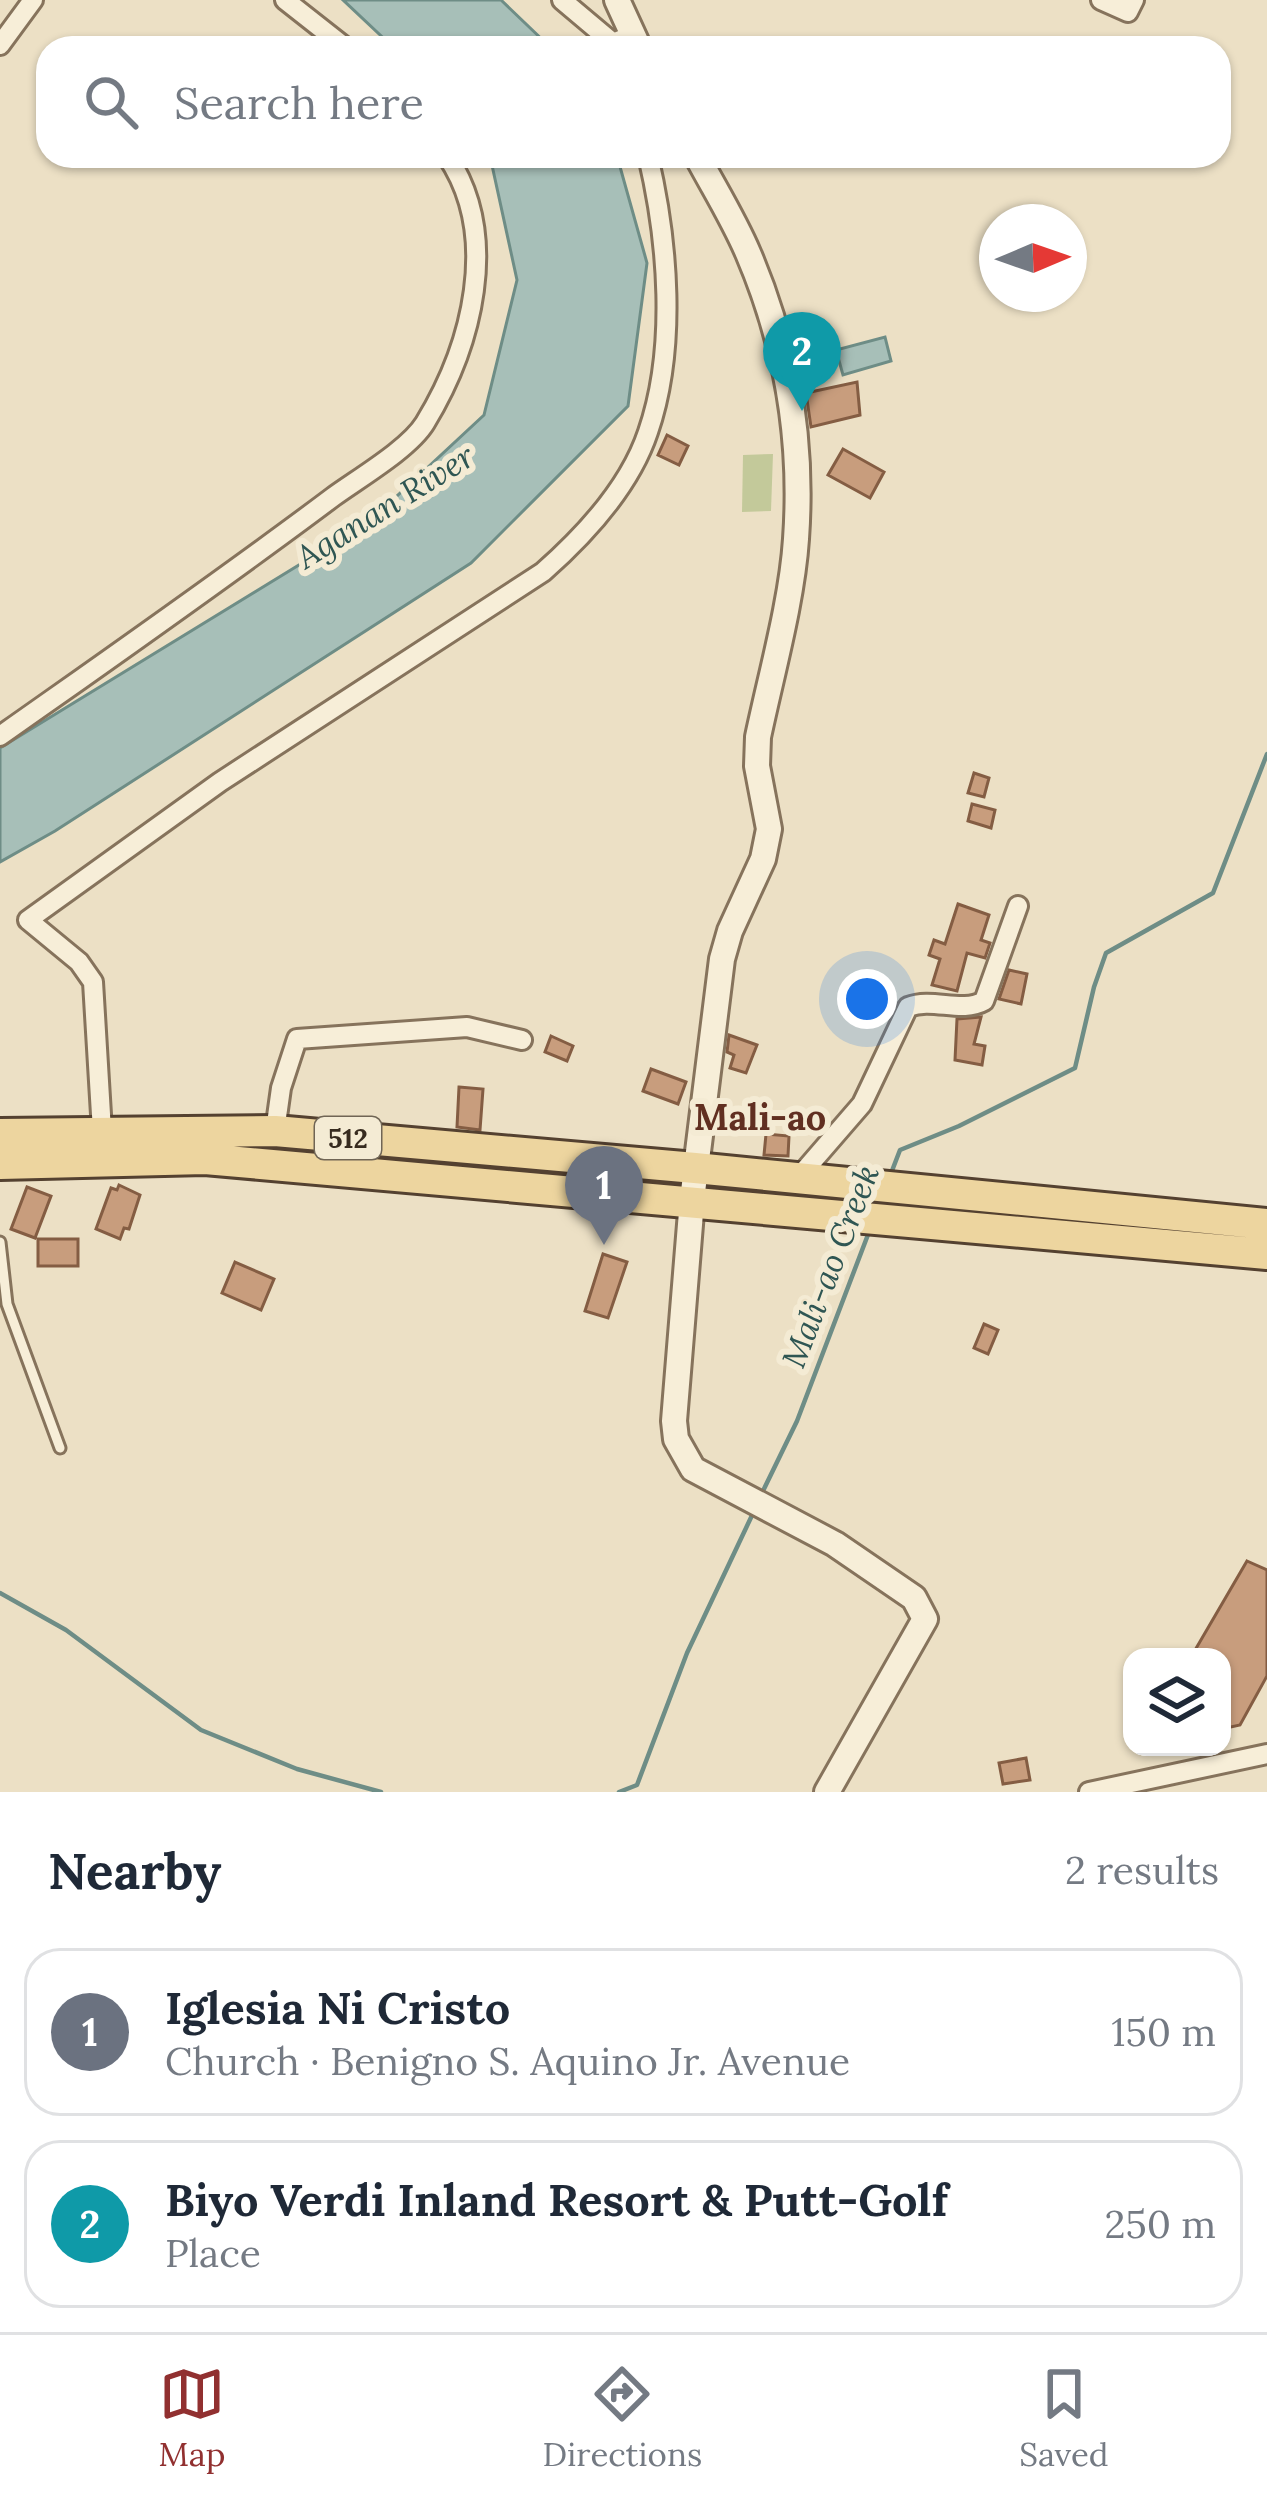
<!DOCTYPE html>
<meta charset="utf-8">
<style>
:root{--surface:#fff;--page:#f2f2f3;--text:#1f2937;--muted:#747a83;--line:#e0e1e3;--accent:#913030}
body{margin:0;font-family:Lora,serif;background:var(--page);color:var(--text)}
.controls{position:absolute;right:36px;bottom:36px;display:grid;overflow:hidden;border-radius:24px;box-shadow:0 3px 9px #0004}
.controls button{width:108px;height:108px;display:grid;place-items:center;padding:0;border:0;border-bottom:3px solid var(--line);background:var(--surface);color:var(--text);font:60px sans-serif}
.compass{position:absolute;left:979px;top:204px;width:108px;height:108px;border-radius:50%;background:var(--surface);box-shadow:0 3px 9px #0004;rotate:88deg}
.you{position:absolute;left:867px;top:999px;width:42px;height:42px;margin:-30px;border:9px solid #fff;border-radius:50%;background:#1a73e8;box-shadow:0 0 0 18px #1a73e833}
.badge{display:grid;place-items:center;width:78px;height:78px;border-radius:50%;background:var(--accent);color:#fff;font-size:39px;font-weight:700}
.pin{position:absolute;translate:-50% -99px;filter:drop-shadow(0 3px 6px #0008)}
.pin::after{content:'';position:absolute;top:63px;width:42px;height:36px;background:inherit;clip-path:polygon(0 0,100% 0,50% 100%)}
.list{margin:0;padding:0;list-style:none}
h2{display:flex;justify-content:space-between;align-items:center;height:156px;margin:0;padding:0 48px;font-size:51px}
h2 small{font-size:39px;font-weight:400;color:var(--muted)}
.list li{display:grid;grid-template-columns:78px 1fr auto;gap:36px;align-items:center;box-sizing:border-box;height:168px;margin:0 24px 24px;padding:0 24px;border:3px solid var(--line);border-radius:36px}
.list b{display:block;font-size:45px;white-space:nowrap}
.list p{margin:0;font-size:39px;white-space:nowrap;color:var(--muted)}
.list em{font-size:39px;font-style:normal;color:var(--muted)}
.icon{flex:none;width:66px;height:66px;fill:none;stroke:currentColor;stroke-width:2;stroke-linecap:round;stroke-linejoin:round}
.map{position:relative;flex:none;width:1267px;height:1792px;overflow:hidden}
.search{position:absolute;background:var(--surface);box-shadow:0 3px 9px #0004;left:36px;right:36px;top:36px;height:132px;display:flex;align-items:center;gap:30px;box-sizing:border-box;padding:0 42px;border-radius:36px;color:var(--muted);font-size:45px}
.sheet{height:540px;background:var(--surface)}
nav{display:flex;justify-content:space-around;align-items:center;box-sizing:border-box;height:168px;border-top:3px solid var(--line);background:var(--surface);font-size:33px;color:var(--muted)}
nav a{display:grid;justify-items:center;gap:6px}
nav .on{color:var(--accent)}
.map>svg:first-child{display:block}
.green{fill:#c3c99a}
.water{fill:#a7bfb8;stroke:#6e8d86;stroke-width:3}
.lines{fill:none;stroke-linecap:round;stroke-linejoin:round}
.stream{stroke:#6e8d86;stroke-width:4.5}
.building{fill:#c89d7d;stroke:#845d43;stroke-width:3}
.service-casing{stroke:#86735c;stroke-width:15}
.minor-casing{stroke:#86735c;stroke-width:24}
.tertiary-casing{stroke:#86735c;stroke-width:30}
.primary-casing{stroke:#544130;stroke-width:36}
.service{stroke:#f7eed8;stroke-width:9}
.minor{stroke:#f7eed8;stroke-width:18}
.tertiary{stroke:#f7eed8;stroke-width:24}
.primary{stroke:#edd59f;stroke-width:30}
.labels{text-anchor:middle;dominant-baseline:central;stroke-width:12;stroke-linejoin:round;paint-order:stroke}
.shield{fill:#f4ebd4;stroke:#706555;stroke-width:3}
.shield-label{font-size:27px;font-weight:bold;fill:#372b1f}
.water-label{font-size:33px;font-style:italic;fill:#2f5653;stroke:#f4ebd4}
.quarter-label{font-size:36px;font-weight:bold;fill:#612f21;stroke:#f4ebd4}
</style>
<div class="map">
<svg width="1267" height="1792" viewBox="0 0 1267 1792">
<rect width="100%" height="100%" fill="#ece0c5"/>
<!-- green -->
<path class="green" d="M 773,454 L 771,511 L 742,512 L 743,455 Z"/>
<!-- water -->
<path class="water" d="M 343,0 L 501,0 L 551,48 L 394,48 Z
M 490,156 L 617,156 L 647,263 L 628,406 L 471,563 L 55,831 L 0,862 L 0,748 L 369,522 L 484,415 L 517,280 Z
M 885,337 L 891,361 L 843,375 L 836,350 Z"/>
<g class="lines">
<!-- stream -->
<path class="stream" d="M 890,1176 L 900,1150 L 959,1126 L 1075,1068 L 1094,987 L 1106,953 L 1213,893 L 1267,754
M 762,1493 L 797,1421 L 869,1232
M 0,1593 L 66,1630 L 201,1730 L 297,1769 L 381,1792
M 619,1792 L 637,1785 L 687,1653 L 755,1509"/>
</g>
<!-- building -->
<path class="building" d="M 857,382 L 860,415 L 811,427 L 806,393 Z
M 667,435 L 688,446 L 679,465 L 658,455 Z
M 843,449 L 884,472 L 870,498 L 828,475 Z
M 974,773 L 989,778 L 984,797 L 968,793 Z
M 972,804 L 995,810 L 991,828 L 968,821 Z
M 958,904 L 989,915 L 981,940 L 990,943 L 985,958 L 967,953 L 957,991 L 932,985 L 940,959 L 929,955 L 934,940 L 945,944 Z
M 1009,970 L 1027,974 L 1021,1004 L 999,999 Z
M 981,1017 L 974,1044 L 985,1046 L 982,1065 L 955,1060 L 957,1019 Z
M 729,1035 L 757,1045 L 746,1073 L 730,1068 L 734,1055 L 727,1052 Z
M 551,1036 L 573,1046 L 567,1061 L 545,1052 Z
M 651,1069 L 686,1082 L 678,1104 L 643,1091 Z
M 459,1087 L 483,1089 L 480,1130 L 457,1127 Z
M 766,1134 L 789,1136 L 788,1156 L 764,1155 Z
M 119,1185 L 140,1195 L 129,1229 L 124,1228 L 120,1239 L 96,1229 L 111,1188 L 117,1190 Z
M 27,1187 L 51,1196 L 35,1238 L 11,1229 Z
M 38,1239 L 78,1239 L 78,1266 L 38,1266 Z
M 603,1254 L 627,1262 L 608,1318 L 585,1311 Z
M 235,1262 L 274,1279 L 261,1310 L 222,1293 Z
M 984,1324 L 998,1330 L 988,1354 L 974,1348 Z
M 1247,1561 L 1267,1570 L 1267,1676 L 1240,1725 L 1222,1729 L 1222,1657 L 1191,1657 Z
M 1026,1758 L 1030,1780 L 1003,1784 L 999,1763 Z"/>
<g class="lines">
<!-- service casing -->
<g class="service-casing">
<path id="service" d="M 0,1242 L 7,1304 L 60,1448"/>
</g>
<!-- minor casing -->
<g class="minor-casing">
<path id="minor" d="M 285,0 L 346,48
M 562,0 L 613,43 L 632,35
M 1101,0 L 1128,12 L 1134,0
M 0,45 L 33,0
M 0,736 C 112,657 224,579 333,497 C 359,478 409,449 425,423 C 472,346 501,236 447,156
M 102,1131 L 93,982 L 79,962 L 28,920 L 220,782 L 543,572 C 585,535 630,486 648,432 C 677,348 668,241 648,156
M 275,1131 L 281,1088 L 297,1039 L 467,1027 L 522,1040
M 798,1178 L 862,1104 L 908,1007 C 933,997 961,1014 984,1001 L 1018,906
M 1089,1792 L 1267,1754"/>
</g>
<!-- tertiary casing -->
<g class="tertiary-casing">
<path id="tertiary" d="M 617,0 L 639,48
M 697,156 C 714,188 734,220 748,253 C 787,344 803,440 796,539 C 792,601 771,675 758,737 L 757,766 L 769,829 L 763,859 L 730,931 L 722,959 L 692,1200 L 674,1421 L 676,1439 L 693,1469 L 835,1544 L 914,1598 L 925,1619 L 827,1792"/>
</g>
<!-- primary casing -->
<g class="primary-casing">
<path id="primary" d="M 0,1134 L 275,1131 L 695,1168 L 1267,1224
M 0,1164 L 205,1159 L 1267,1254"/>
</g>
<!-- service -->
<use href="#service" class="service"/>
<!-- minor -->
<use href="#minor" class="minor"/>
<!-- tertiary -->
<use href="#tertiary" class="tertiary"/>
<!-- primary -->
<use href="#primary" class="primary"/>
</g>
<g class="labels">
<!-- shield labels -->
<rect class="shield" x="315" y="1117" width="66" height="42" rx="9"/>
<g class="shield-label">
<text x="348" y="1138">512</text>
</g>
<!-- water labels -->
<g class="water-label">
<text transform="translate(385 506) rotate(-32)">Aganan River</text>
<text transform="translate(830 1266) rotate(-69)">Mali-ao Creek</text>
</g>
<!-- quarter labels -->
<g class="quarter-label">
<text x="760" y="1117">Mali-ao</text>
</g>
</g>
</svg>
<div class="controls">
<button><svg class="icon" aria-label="layers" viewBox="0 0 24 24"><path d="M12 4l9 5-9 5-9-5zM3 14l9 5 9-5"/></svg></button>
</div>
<svg class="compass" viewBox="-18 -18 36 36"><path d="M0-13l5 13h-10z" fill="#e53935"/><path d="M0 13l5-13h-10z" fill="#747a83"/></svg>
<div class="you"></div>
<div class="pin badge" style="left:604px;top:1245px;background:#6b7280">1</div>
<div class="pin badge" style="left:802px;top:411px;background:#0f9aa8">2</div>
<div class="search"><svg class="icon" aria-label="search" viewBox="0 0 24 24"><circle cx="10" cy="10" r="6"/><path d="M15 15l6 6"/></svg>Search here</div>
</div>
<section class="sheet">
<h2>Nearby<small>2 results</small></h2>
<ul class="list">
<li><span class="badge" style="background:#6b7280">1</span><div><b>Iglesia Ni Cristo</b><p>Church · Benigno S. Aquino Jr. Avenue</p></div><em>150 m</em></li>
<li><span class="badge" style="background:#0f9aa8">2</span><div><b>Biyo Verdi Inland Resort &amp; Putt-Golf</b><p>Place</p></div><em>250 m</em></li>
</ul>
</section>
<nav>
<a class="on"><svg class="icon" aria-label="map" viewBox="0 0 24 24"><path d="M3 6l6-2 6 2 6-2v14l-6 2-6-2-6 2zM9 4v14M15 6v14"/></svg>Map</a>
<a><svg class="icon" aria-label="directions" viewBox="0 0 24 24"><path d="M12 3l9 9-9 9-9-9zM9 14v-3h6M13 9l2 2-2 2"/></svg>Directions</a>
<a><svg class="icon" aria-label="saved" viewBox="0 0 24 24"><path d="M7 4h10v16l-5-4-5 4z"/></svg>Saved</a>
</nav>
